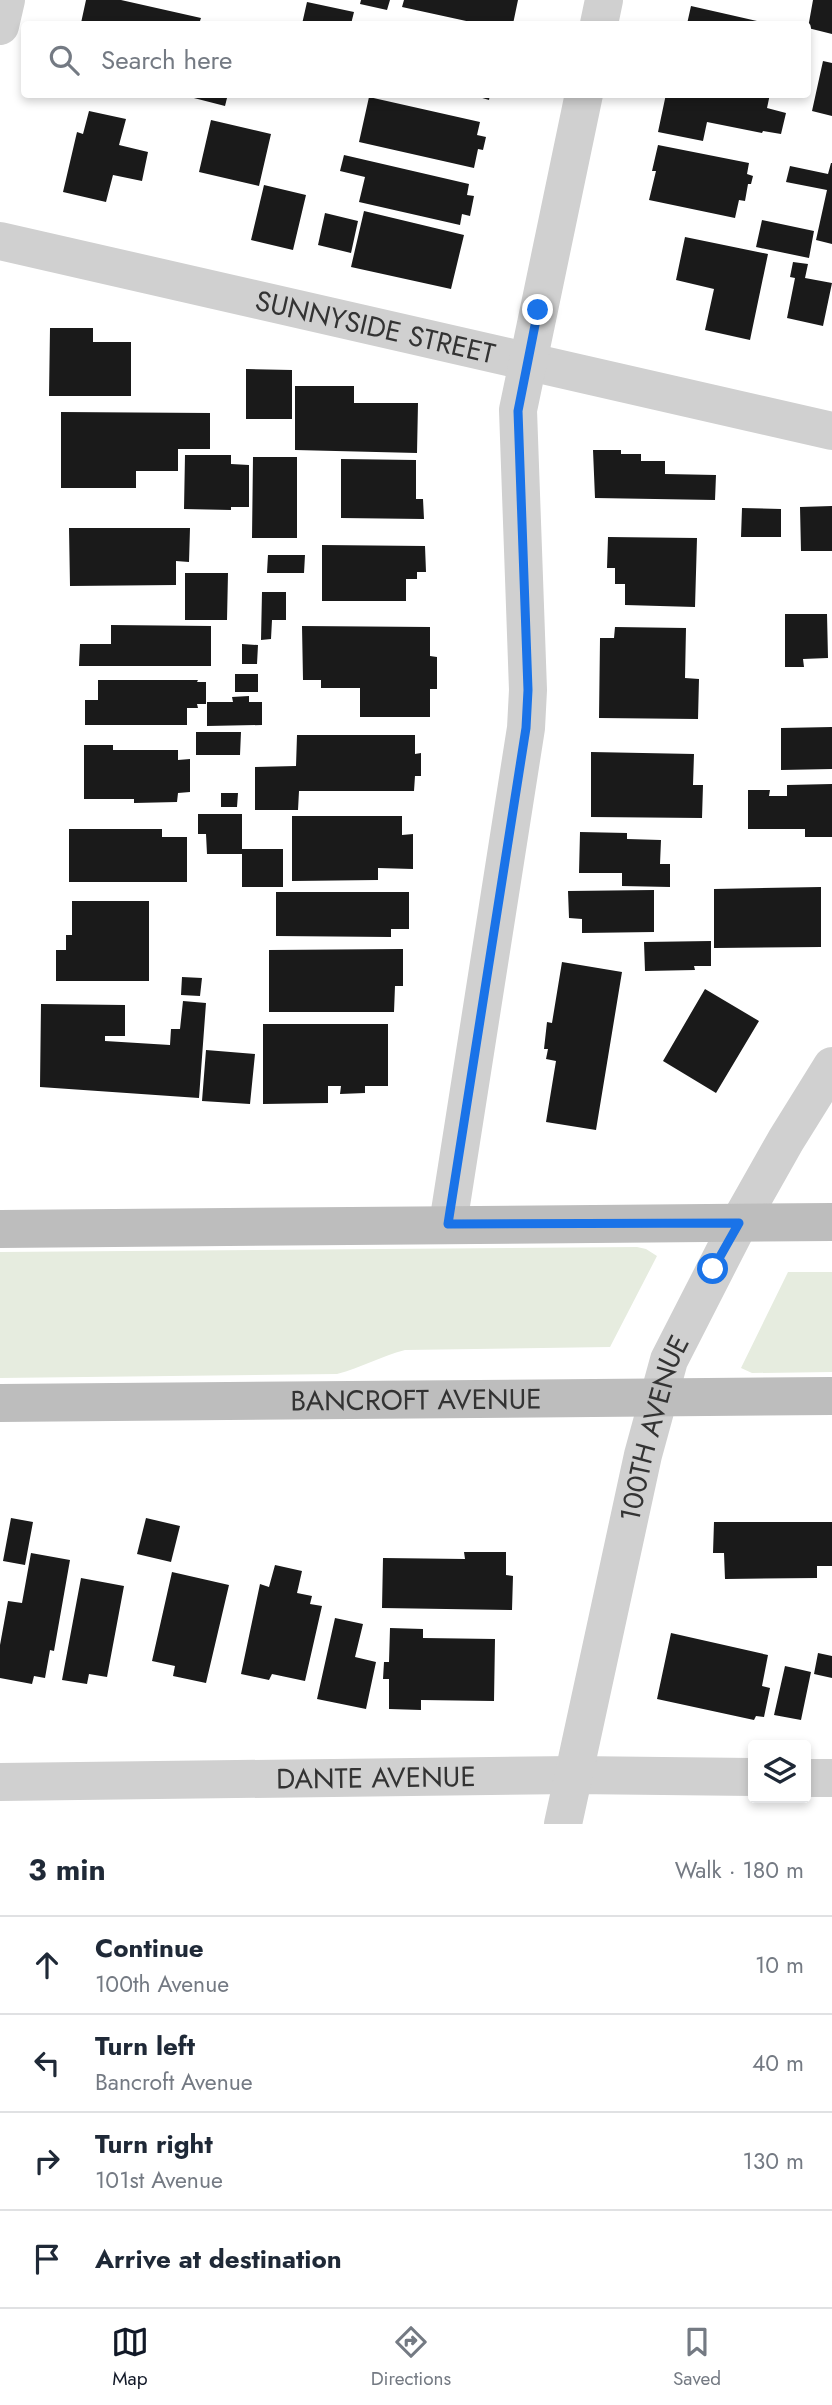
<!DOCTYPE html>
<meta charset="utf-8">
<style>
:root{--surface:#fff;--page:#f2f2f3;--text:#1f2937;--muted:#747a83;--line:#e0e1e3;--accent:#111827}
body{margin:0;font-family:Jost,sans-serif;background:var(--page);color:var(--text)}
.controls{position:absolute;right:21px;bottom:21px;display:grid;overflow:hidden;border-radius:7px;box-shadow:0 4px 10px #0003}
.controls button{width:63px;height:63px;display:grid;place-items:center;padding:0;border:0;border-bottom:2px solid var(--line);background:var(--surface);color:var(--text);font:35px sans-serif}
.stop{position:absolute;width:21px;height:21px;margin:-16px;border:5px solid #1a73e8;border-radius:50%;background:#fff}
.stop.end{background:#1a73e8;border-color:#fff;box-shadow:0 2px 7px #0008}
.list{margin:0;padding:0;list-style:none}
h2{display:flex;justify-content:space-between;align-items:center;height:91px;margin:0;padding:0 28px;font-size:30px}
h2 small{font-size:23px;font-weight:400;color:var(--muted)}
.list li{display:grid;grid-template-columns:46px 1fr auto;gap:21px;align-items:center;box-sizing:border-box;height:98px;padding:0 28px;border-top:2px solid var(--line)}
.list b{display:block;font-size:26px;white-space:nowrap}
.list p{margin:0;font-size:23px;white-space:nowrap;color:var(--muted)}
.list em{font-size:23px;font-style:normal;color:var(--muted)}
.icon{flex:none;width:38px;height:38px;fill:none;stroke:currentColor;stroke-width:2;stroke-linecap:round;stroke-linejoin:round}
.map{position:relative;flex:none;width:832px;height:1824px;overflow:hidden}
.search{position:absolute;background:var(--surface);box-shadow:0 4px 10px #0003;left:21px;right:21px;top:21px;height:77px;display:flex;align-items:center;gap:18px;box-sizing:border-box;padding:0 24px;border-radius:7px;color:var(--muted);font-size:26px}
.sheet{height:483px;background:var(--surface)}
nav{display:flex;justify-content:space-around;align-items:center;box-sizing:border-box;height:98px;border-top:2px solid var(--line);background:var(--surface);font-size:19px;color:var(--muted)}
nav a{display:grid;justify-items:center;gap:4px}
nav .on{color:var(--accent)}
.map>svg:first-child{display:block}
.green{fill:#e6ecdf}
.building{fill:#1a1a1a}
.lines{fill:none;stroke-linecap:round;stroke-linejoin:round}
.minor{stroke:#d0d0d0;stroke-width:38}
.secondary{stroke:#bdbdbd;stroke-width:38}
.route{stroke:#1a73e8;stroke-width:9}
.labels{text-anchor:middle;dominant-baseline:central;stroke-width:7;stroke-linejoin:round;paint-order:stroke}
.street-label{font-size:28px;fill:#333;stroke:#fff}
</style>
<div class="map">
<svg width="832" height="1824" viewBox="0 0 832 1824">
<rect width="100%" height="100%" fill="#fff"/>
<!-- green -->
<path class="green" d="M 637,1247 L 646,1249 L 657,1256 L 610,1347 L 405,1350 C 381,1356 361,1368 337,1374 L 0,1378 L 0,1252 Z
M 788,1272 L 832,1272 L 832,1372 L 752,1373 L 741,1368 Z"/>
<!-- building -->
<path class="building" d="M 86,0 L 121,0 L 201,18 L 199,24 L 87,24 L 81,23 Z
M 361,0 L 390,0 L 387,10 L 360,4 Z
M 404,0 L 518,0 L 513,24 L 480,24 L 402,7 Z
M 813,0 L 832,0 L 832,34 L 808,28 Z
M 307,2 L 354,12 L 351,24 L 302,24 Z
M 691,6 L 757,21 L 756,24 L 687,24 Z
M 823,61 L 832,63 L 832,116 L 812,111 Z
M 191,94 L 228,94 L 225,106 L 190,97 Z
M 469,94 L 490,94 L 489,100 Z
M 666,94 L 770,94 L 767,108 L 786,113 L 781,134 L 763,131 L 762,133 L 707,122 L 703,141 L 658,132 Z
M 369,97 L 480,122 L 477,135 L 486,137 L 483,150 L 478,149 L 474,168 L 359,142 Z
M 89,111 L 126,119 L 119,145 L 148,152 L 142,181 L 113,175 L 106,202 L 63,192 L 77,132 L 83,134 Z
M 211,120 L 271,134 L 259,186 L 199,172 Z
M 658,145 L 749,163 L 747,174 L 753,176 L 751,184 L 748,184 L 745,201 L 739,200 L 735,218 L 649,200 L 656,171 L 652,171 Z
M 344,155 L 469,184 L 467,195 L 474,196 L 470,216 L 462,214 L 460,225 L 359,202 L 365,177 L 340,171 Z
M 831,163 L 832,163 L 832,244 L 816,240 L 827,190 L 786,182 L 790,166 L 828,174 Z
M 264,185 L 306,195 L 293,250 L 251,240 Z
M 364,211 L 464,235 L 451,289 L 351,267 Z
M 325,213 L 358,221 L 351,253 L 318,245 Z
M 762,220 L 814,231 L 809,258 L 756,247 Z
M 685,237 L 768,254 L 750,340 L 705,330 L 714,289 L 676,280 Z
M 793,262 L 808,264 L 805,278 L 832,283 L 823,326 L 787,318 L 795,278 L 790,277 Z
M 50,328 L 93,328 L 93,342 L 131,342 L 131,396 L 49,396 Z
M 246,369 L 292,370 L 292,419 L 246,419 Z
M 295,386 L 354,386 L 354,403 L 418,403 L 417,453 L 295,450 Z
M 61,412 L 210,413 L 210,449 L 178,449 L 178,471 L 136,471 L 136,488 L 61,488 Z
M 593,450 L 621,450 L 621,454 L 641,454 L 641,461 L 665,461 L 665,474 L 716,475 L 715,500 L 595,498 Z
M 185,455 L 231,455 L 231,464 L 249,465 L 249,507 L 231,507 L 231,510 L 184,509 Z
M 253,457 L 297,457 L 297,538 L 252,538 Z
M 341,459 L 416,460 L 416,499 L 423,499 L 424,519 L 341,518 Z
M 832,506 L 832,551 L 801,551 L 800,507 Z
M 742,508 L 781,509 L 781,537 L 741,537 Z
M 69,528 L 190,528 L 189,562 L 176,561 L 176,585 L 70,586 Z
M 608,537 L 697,538 L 695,607 L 625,605 L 625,584 L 615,584 L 615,568 L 607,568 Z
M 322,545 L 425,546 L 426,572 L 417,572 L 417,579 L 406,579 L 406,601 L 322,601 Z
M 268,555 L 305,555 L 304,573 L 267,573 Z
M 185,573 L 228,573 L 227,620 L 185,620 Z
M 262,592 L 286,592 L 286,620 L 272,620 L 271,639 L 261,640 Z
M 785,614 L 827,614 L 828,658 L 803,659 L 804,667 L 785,667 Z
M 111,625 L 211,626 L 211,666 L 79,666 L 80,644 L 111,644 Z
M 302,626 L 430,627 L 430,656 L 437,657 L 437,689 L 430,689 L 430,717 L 360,717 L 360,688 L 321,688 L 321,680 L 303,680 Z
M 615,627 L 686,628 L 685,678 L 699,679 L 698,719 L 599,718 L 600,638 L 614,638 Z
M 242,644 L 258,645 L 257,664 L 242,664 Z
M 235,674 L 258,674 L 258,692 L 235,692 Z
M 98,680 L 198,680 L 197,682 L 206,682 L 206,704 L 197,704 L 198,708 L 187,708 L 187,725 L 85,725 L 85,700 L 98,700 Z
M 249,696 L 249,702 L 262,702 L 262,725 L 207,726 L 207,702 L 233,702 L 232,697 Z
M 832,727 L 832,769 L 781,770 L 781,728 Z
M 196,732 L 241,732 L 240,755 L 196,755 Z
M 297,735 L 415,735 L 415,754 L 421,753 L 421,776 L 415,776 L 414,791 L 299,791 L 298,810 L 255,810 L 255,767 L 296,766 Z
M 84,745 L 113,745 L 113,750 L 178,750 L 178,760 L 190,759 L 190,792 L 178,793 L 177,802 L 134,803 L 134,799 L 84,799 Z
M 591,752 L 694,754 L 693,785 L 703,785 L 702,818 L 591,817 Z
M 832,784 L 832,837 L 805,837 L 805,829 L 748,829 L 748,790 L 770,790 L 769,796 L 787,796 L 787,785 Z
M 221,793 L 238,793 L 237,807 L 221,807 Z
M 198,814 L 242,814 L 242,849 L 283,849 L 283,887 L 242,887 L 242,854 L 207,854 L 206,834 L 198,834 Z
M 292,816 L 402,816 L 402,835 L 413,834 L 413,869 L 378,868 L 378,880 L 292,881 Z
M 69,829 L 162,829 L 162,837 L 187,837 L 187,882 L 69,882 Z
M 580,832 L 627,833 L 627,839 L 661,840 L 660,864 L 670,864 L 670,887 L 622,886 L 622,873 L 579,873 Z
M 821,887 L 821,947 L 714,948 L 714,889 Z
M 654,890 L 654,932 L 582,933 L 582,919 L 569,918 L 568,891 Z
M 276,892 L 409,892 L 409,929 L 391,929 L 391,937 L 276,936 Z
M 72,901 L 149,901 L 149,981 L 56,981 L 56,950 L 66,950 L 66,935 L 72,935 Z
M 711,941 L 711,966 L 694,966 L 695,970 L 645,971 L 644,942 Z
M 403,949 L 403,986 L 395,986 L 394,1012 L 269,1012 L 269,950 Z
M 562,962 L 622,972 L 596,1130 L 546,1122 L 556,1061 L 546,1059 L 548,1049 L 544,1049 L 547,1022 L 552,1023 Z
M 182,977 L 202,978 L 200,996 L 181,995 Z
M 705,989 L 759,1021 L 716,1093 L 663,1061 Z
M 183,1001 L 206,1003 L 199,1098 L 40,1087 L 41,1004 L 125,1005 L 125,1036 L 105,1036 L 105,1041 L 170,1045 L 171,1029 L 180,1029 Z
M 263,1024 L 388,1024 L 388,1086 L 365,1086 L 365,1093 L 340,1094 L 341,1086 L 328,1086 L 328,1103 L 263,1104 Z
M 206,1050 L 255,1054 L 250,1104 L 202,1101 Z
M 11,1518 L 33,1522 L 25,1565 L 3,1561 Z
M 146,1518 L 180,1526 L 171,1562 L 137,1554 Z
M 714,1522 L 832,1522 L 832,1566 L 817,1566 L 817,1578 L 725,1579 L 724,1553 L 713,1553 Z
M 464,1552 L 506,1552 L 506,1575 L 513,1576 L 512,1610 L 382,1608 L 383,1558 L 465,1559 Z
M 31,1553 L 70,1560 L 54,1651 L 50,1650 L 45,1678 L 34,1676 L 32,1684 L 0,1678 L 0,1645 L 8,1601 L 22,1603 Z
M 275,1565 L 302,1571 L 297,1593 L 312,1596 L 310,1604 L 322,1606 L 305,1681 L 272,1674 L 269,1680 L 241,1674 L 260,1584 L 269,1587 Z
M 172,1572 L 229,1585 L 206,1683 L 173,1676 L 175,1666 L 152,1661 Z
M 81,1578 L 124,1586 L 107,1677 L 89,1674 L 87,1684 L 62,1680 Z
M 335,1618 L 363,1624 L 355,1657 L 376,1662 L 366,1709 L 317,1699 Z
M 390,1628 L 423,1629 L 423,1638 L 495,1639 L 494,1701 L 421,1700 L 421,1710 L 389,1709 L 389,1679 L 383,1679 L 384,1662 L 389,1662 Z
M 671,1633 L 768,1655 L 762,1686 L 770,1688 L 764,1717 L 756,1716 L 754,1720 L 657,1699 Z
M 818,1653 L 832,1656 L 832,1678 L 814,1674 Z
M 785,1666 L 811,1672 L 801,1720 L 774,1715 Z"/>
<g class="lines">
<!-- minor -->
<g class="minor">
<path d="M 599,24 L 604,0"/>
<path d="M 0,26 L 6,0"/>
<path id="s1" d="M 0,241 L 832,431"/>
<path d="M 448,1224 L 526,728 L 528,690 L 518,410 L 584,94"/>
<path d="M 806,1778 L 832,1778"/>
<path id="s2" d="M 0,1782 L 573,1775 L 753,1777"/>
<path id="s3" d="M 563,1824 L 643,1455 L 669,1360 L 739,1223 L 786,1140 L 832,1066"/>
</g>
<!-- secondary -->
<g class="secondary">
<path d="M 0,1229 L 832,1222"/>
<path id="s4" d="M 0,1403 L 832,1396"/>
</g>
</g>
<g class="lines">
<!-- route -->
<path class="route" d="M 538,310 L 518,411 L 528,690 L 526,728 L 448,1224 L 739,1223 L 713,1269"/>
</g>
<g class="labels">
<!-- street labels -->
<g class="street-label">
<text stroke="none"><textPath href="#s1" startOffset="385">SUNNYSIDE STREET</textPath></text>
<text stroke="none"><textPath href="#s4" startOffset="416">BANCROFT AVENUE</textPath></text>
<text stroke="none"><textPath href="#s3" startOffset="406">100TH AVENUE</textPath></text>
<text stroke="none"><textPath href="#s2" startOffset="376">DANTE AVENUE</textPath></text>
</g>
</g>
</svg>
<div class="controls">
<button><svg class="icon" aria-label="layers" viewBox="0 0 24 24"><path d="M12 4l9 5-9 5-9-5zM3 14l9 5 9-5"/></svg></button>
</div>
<div class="stop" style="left:713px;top:1269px"></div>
<div class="stop end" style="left:538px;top:310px"></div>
<div class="search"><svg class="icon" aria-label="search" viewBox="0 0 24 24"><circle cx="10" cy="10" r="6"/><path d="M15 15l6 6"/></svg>Search here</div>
</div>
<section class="sheet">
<h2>3 min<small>Walk · 180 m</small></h2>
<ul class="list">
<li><svg class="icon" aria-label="ahead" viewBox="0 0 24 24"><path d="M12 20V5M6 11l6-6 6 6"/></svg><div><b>Continue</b><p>100th Avenue</p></div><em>10 m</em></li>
<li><svg class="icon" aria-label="left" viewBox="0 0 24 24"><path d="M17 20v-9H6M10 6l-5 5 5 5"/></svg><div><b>Turn left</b><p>Bancroft Avenue</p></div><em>40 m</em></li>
<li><svg class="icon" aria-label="right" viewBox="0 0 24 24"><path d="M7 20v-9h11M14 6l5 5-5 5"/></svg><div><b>Turn right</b><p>101st Avenue</p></div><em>130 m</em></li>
<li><svg class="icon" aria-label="arrive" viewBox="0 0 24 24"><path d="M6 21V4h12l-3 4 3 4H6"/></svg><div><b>Arrive at destination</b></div></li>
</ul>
</section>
<nav>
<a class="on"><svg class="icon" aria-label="map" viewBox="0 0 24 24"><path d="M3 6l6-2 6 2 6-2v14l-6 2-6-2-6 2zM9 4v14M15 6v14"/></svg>Map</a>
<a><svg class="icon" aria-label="directions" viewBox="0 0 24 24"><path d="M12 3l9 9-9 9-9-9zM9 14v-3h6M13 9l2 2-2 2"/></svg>Directions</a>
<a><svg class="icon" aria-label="saved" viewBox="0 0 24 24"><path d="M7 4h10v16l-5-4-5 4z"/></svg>Saved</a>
</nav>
